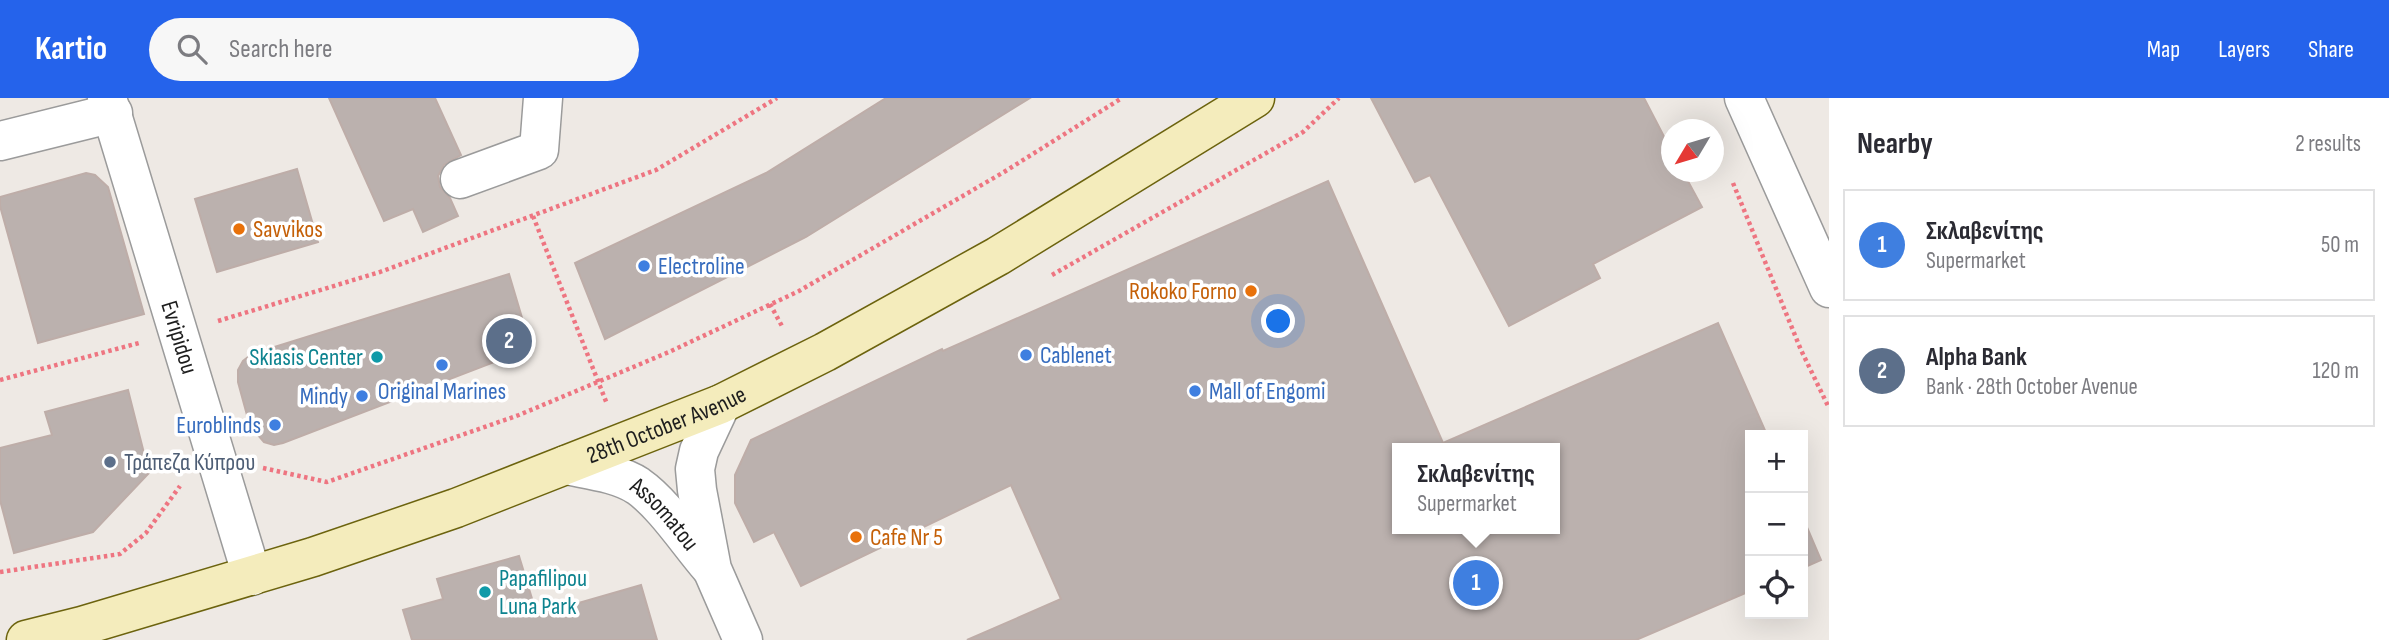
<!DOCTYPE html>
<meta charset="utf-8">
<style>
:root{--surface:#fff;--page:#f7f7f7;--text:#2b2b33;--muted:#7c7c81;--line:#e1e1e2;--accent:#2563eb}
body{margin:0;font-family:"Sofia Sans Condensed",sans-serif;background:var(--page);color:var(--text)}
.controls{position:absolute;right:21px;bottom:21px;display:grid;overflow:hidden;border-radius:0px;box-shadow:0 7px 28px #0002}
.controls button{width:63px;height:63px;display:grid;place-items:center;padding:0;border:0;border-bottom:2px solid var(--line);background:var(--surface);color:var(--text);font:35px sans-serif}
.compass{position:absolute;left:1661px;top:21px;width:63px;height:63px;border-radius:50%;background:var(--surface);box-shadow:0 7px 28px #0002;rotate:232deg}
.you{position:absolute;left:1279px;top:224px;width:24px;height:24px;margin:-18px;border:5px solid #fff;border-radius:50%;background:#1a73e8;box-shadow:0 0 0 10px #1a73e833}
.badge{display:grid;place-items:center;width:46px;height:46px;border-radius:50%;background:var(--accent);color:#fff;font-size:23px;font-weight:700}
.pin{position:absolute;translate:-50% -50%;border:4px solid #fff;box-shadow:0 2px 7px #0006}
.popup{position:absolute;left:1392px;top:345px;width:168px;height:91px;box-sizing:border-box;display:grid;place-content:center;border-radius:0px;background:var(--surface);filter:drop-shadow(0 2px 5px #0005);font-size:23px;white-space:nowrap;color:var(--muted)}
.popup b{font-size:26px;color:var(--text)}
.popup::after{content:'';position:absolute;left:50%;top:100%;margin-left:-14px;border:14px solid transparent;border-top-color:var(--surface)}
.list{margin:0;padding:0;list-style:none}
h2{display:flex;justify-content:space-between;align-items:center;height:91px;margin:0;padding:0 28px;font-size:30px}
h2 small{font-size:23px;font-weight:400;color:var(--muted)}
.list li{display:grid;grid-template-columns:46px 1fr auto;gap:21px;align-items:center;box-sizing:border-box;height:112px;margin:0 14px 14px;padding:0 14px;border:2px solid var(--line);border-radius:0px}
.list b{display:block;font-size:26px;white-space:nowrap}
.list p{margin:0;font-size:23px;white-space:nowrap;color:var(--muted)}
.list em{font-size:23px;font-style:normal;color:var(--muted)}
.icon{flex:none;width:38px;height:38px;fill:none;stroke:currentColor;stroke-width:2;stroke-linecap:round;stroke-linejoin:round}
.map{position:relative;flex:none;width:1829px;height:542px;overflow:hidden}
header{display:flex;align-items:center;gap:42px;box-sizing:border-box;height:98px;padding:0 35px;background:var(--accent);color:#fff}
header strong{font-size:33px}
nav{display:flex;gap:38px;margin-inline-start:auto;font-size:24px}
.search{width:490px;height:63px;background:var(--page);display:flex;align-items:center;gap:18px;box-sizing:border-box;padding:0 24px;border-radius:38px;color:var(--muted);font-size:26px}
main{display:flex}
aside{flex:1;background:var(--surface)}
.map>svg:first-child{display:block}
.building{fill:#bbb1ae;stroke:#beada8;stroke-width:2;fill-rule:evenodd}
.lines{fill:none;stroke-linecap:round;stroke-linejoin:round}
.minor-casing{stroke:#9b9b9b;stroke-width:41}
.secondary-casing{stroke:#6c630e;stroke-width:41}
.path{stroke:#ee7581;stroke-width:4.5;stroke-dasharray:3.5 3.5;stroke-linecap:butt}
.minor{stroke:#fff;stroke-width:38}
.secondary{stroke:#f4ecbc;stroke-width:38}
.food-dot{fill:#e8710a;stroke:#fff;stroke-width:2.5}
.shop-dot{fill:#3f7fe0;stroke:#fff;stroke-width:2.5}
.culture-dot{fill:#0f9aa8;stroke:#fff;stroke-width:2.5}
.service-dot{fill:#5c6f8a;stroke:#fff;stroke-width:2.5}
.labels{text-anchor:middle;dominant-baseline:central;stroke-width:7;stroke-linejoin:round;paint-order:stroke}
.food-label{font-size:24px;fill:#c56008;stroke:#fff;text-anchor:start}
.shop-label{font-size:24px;fill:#366cbe;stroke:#fff;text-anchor:start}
.street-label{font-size:24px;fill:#1e1e1e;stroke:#fff}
.culture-label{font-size:24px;fill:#0d838f;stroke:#fff;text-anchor:end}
.service-label{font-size:24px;fill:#4e5e75;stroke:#fff;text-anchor:start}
</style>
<header>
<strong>Kartio</strong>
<div class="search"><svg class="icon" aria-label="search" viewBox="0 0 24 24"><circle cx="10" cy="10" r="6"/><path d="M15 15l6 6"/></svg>Search here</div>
<nav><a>Map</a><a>Layers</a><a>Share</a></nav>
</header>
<main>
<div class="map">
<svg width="1829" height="542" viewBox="0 0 1829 542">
<rect width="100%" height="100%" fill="#eee9e4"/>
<!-- building -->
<path class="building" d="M 329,0 L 435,0 L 461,57 L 444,67 L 438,78 L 440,89 L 450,100 L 458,118 L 423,134 L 413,111 L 384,123 Z
M 886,0 L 1030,0 L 806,139 L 605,241 L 575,165 L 766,75 Z
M 1371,0 L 1644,0 L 1671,52 L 1671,74 L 1683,74 L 1702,109 L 1593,166 L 1600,180 L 1509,228 L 1430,77 L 1415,84 Z
M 297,71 L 318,144 L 217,174 L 195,101 Z
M 86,75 L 95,77 L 108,89 L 144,216 L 38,245 L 0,108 L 0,99 Z
M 1328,83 L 1443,345 L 1718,225 L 1767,337 L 1750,337 L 1750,493 L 1636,542 L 967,542 L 1061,501 L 1011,387 L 801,488 L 774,434 L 754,444 L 735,405 L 735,377 L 751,342 L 942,251 L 943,253 ZM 1397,350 L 1555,350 L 1555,431 L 1397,431 Z
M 509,176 L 531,250 L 283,345 L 274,347 L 264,344 L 250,328 L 238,284 L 238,272 L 243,263 L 252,256 Z
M 128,292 L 149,375 L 93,434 L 14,455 L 0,402 L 0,350 L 52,337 L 45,314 Z
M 1803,420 L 1821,462 L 1803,470 Z
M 519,458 L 537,517 L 641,487 L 657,542 L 412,542 L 403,512 L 443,501 L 437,481 Z"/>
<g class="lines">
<!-- minor casing -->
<g class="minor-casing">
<g id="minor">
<path id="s1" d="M 107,0 L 252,478"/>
<path d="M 1744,0 L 1829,190"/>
<path d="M 0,43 L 113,15"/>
<path d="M 460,81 L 539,52 L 543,0"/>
<path d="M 721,306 L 699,353 L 695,371 L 697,392 L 712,471 L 743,542"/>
<path id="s2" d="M 566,367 C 590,372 618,375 638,388 C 664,406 689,445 710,469"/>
</g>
</g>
<!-- secondary casing -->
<g class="secondary-casing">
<g id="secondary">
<path id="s3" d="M 26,542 L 82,528 L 313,459 L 456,410 L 721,306 L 825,254 L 998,158 L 1255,0"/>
</g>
</g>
<!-- path -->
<path class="path" d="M 1733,85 L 1801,252 L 1829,310
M 533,118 L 607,306
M 1052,177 L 1303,34 L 1339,0
M 770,206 L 783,230
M 218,223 L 380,174 L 656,72 L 777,0
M 0,282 L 139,245
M 263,370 L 327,384 L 519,317 L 669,254 L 799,193 L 1004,74 L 1122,0
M 0,474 L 120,456 L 146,435 L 180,388"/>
<!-- minor -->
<use href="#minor" class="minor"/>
<!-- secondary -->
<use href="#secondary" class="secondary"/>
</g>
<!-- markers -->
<g class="food-dot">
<circle cx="239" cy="131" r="7"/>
<circle cx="1251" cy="193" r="7"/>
<circle cx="856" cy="439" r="7"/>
</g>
<g class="shop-dot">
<circle cx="644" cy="168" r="7"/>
<circle cx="1026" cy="257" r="7"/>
<circle cx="442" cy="267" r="7"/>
<circle cx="1195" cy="293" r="7"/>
<circle cx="362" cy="298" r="7"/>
<circle cx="275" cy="327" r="7"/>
</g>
<g class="culture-dot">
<circle cx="377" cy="259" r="7"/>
<circle cx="485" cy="494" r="7"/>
</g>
<circle class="service-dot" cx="110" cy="364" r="7"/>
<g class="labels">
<!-- food labels -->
<g class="food-label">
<text x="253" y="131">Savvikos</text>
<text x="1237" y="193" text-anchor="end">Rokoko Forno</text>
<text x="870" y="439">Cafe Nr 5</text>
</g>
<!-- shop labels -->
<g class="shop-label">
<text x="658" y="168">Electroline</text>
<text x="1040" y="257">Cablenet</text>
<text x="442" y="293" text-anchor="middle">Original Marines</text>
<text x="1209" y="293">Mall of Engomi</text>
<text x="348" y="298" text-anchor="end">Mindy</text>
<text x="261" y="327" text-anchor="end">Euroblinds</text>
</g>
<!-- street labels -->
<g class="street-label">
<text stroke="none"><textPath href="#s1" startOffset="250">Evripidou</textPath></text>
<text stroke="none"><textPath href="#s3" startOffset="676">28th October Avenue</textPath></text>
<text stroke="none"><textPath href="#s2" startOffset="114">Assomatou</textPath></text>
</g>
<!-- culture labels -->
<g class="culture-label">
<text x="363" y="259">Skiasis Center</text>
<text x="499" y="480" text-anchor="start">Papafilipou<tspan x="499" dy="28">Luna Park</tspan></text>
</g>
<!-- service labels -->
<g class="service-label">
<text x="124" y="364">Τράπεζα Κύπρου</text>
</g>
</g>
</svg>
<div class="controls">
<button>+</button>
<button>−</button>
<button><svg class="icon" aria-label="locate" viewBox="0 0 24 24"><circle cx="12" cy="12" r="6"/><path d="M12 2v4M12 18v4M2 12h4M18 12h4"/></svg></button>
</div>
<svg class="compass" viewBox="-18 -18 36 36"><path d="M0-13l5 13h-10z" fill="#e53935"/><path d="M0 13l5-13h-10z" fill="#7c7c81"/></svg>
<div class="you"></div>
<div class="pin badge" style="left:1476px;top:485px;background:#3f7fe0">1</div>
<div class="popup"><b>Σκλαβενίτης</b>Supermarket</div>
<div class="pin badge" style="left:509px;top:243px;background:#5c6f8a">2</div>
</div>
<aside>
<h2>Nearby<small>2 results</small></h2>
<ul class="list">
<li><span class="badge" style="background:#3f7fe0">1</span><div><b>Σκλαβενίτης</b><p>Supermarket</p></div><em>50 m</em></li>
<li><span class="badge" style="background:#5c6f8a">2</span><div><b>Alpha Bank</b><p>Bank · 28th October Avenue</p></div><em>120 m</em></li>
</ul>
</aside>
</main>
